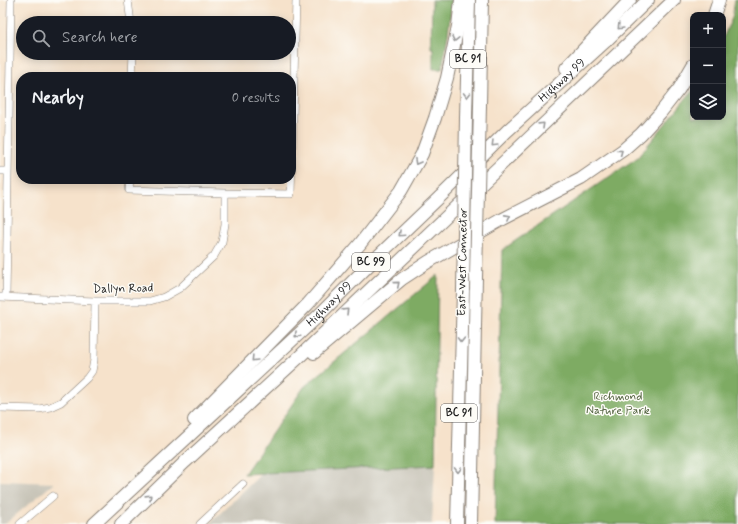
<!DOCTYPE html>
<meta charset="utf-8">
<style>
:root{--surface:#171b24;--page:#20242c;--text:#f1f3f6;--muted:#9ea1a6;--line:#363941}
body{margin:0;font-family:Mynerve,sans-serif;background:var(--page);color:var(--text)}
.controls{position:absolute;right:12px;top:12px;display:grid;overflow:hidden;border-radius:8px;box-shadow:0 2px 10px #0003}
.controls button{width:36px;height:36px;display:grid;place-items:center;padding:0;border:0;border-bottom:1px solid var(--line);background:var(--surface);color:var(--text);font:20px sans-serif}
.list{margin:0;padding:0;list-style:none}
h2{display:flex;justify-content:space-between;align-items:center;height:52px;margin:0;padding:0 16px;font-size:17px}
h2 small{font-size:13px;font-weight:400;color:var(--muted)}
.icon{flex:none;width:22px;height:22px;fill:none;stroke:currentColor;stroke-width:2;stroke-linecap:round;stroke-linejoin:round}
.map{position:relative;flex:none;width:738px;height:524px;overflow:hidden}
.search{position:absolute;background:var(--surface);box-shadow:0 2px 10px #0003;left:16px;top:16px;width:280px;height:44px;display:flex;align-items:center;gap:10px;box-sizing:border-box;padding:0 14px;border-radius:22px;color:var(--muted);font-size:15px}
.panel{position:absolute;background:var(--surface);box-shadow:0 2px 10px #0003;left:16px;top:72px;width:280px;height:112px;border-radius:16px}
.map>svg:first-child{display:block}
.industrial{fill:#c8c4b8}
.forest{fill:#7eab64;stroke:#4d6440}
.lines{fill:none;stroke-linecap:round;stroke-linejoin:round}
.minor-casing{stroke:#897f74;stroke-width:8}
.motorway-casing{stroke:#897f74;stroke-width:14}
.minor{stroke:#fff;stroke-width:7}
.motorway{stroke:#fff;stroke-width:12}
.motorway-bridge-casing{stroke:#897f74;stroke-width:14;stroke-linecap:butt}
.motorway-bridge{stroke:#fff;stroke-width:12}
.oneway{stroke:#999}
.labels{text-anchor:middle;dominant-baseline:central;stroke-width:3;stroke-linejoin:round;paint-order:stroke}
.shield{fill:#fdfcf7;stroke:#605f5e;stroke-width:1}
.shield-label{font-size:11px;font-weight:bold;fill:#1c1c1c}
.street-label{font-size:12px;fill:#1c1c1c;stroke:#fdfcf7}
.park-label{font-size:12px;fill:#50603e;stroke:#fdfcf7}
</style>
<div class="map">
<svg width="738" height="524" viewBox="0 0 738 524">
<rect width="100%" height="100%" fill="#fdfcf7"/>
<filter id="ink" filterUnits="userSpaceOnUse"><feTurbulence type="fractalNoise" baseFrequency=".025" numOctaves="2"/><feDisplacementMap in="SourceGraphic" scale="8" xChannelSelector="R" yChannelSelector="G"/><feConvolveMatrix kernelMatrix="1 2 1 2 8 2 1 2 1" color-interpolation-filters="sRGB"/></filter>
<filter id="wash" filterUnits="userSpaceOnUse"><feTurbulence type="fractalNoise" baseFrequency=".012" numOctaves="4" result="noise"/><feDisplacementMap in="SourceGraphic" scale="16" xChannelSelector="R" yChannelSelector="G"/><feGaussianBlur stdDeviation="0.9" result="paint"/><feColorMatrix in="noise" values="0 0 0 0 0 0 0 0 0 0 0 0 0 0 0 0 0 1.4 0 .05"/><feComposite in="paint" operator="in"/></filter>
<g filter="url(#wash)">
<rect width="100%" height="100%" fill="#f6e2cb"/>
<!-- industrial -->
<path class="industrial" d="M 435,465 L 432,524 L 209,524 L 262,473 Z
M 0,481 L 54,483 L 5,524 L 0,524 Z"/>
<!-- forest -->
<path class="forest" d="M 432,0 L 452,0 L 448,34 L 442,69 L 433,69 L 433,48 L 431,48 Z
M 735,0 L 738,0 L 738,524 L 495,524 L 502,250 L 638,157 L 693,90 L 693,117 L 723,117 L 723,38 L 732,18 Z
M 438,275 L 435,465 L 244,474 L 304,387 Z"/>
</g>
<g filter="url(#ink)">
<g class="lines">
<!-- minor casing -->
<g class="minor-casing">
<path id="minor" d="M 128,0 L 131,23
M 132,77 L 133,53
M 0,171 L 8,171
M 130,179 L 129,190 L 225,193 L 291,194 L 296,0
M 0,297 L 95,301 L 150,301 L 164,297 L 180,288 L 214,256 L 222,242 L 225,224 L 225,193
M 6,297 L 11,0
M 0,408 L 39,409 L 50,407 L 61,402 L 87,378 L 92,371 L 94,360 L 95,301
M 20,524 L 53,496
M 200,524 L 243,484"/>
</g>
<!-- motorway casing -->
<g class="motorway-casing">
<g id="motorway">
<path d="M 714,15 L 719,0"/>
<path d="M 566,68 L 630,0"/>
<path d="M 480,105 L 482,0"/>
<path d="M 466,118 L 469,0"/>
<path d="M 314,353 L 402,279 L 428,262 L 503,219 L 581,179 L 623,150 L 641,134 L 661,112 L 679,89 L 693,65"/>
<path d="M 194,420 L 308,304 L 360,244 L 401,191 L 422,154 L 435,118 L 447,78 L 458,26 L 461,0"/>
<path id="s1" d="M 94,524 L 315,319 L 376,258 L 445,192 L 507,131 L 607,40 L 648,0"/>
<path d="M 121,524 L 185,462 L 297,359 L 674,0"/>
<path d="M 457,524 L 463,290"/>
<path d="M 471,524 L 476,277"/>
</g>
</g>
<!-- minor -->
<use href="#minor" class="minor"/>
<!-- motorway -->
<use href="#motorway" class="motorway"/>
<!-- motorway-bridge casing -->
<g class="motorway-bridge-casing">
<path id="motorway-bridge" d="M 476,277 L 480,105
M 463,290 L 466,118"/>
</g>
<!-- motorway-bridge -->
<use href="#motorway-bridge" class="motorway-bridge"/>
</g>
<!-- one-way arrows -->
<defs><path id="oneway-chevron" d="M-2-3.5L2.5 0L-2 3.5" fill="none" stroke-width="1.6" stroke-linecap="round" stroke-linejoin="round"/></defs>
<g class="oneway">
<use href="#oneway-chevron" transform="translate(620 27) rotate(135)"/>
<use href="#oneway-chevron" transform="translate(455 39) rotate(102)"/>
<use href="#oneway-chevron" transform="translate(467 95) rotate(91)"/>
<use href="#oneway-chevron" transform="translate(542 125) rotate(-44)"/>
<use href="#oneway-chevron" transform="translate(494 144) rotate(135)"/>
<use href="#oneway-chevron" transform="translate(620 152) rotate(-37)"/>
<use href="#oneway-chevron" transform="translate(417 162) rotate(119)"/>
<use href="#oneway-chevron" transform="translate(508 217) rotate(-28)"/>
<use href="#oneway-chevron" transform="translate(401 234) rotate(137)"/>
<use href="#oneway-chevron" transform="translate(397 284) rotate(-40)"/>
<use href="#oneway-chevron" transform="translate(346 311) rotate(-44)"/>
<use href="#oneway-chevron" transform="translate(297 335) rotate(137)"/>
<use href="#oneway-chevron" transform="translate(461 340) rotate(91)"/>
<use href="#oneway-chevron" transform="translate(254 359) rotate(134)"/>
<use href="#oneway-chevron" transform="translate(458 470) rotate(91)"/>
<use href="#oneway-chevron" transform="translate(149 497) rotate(-44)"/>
</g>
</g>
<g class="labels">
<!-- shield labels -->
<g class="shield">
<rect x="450" y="50" width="36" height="18" rx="3"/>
<rect x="352" y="253" width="38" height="18" rx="3"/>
<rect x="441" y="404" width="36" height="18" rx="3"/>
</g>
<g class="shield-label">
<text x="468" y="59">BC 91</text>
<text x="371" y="262">BC 99</text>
<text x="459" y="413">BC 91</text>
</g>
<!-- street labels -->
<g class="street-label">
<text stroke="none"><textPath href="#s1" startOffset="645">Highway 99</textPath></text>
<text transform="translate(463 262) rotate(-89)">East-West Connector</text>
<text transform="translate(123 289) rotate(-1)">Dallyn Road</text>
<text stroke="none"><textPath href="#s1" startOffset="322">Highway 99</textPath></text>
</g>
<!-- park labels -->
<g class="park-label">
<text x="618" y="397">Richmond<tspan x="618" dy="14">Nature Park</tspan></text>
</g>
</g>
</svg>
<div class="controls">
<button>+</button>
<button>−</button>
<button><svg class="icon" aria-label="layers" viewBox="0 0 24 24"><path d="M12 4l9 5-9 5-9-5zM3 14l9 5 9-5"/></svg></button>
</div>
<div class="search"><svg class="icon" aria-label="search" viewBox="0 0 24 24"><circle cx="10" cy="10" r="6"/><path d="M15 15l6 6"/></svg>Search here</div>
<section class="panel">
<h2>Nearby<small>0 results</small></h2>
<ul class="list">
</ul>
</section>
</div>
